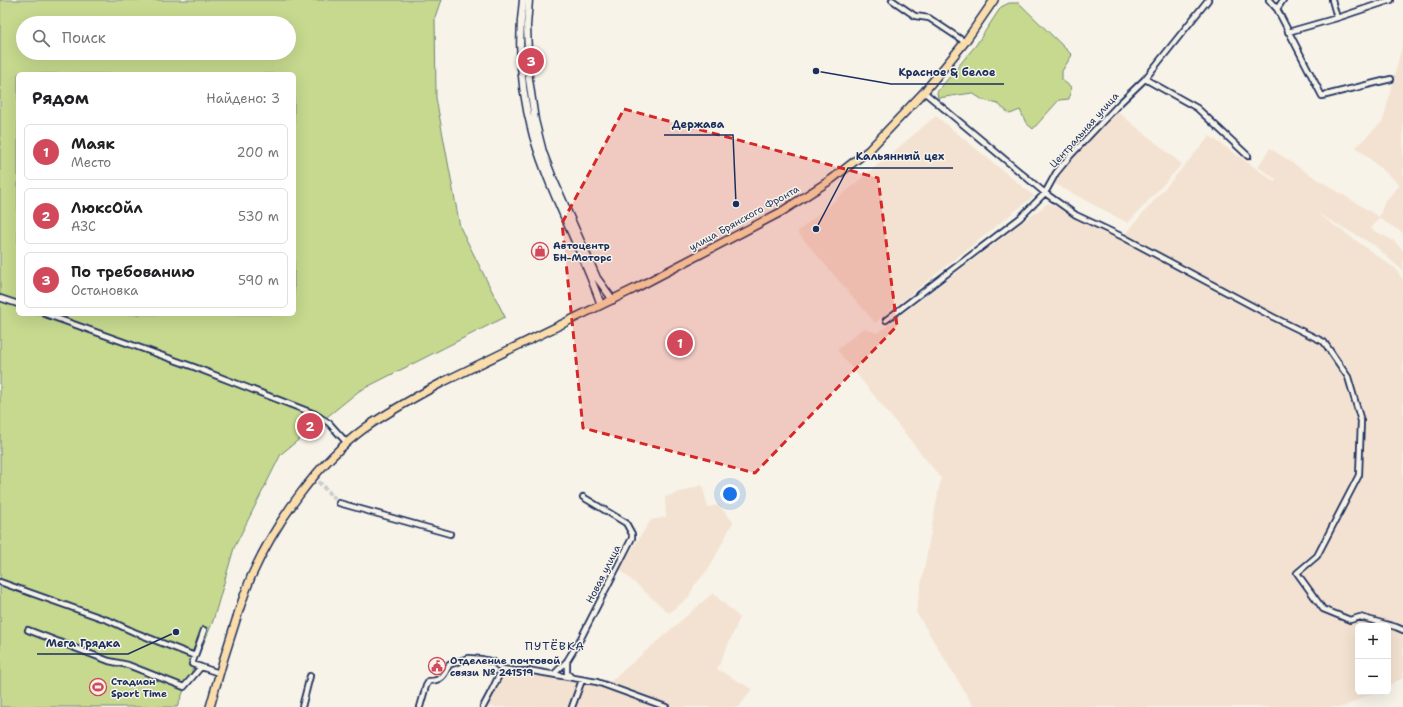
<!DOCTYPE html>
<html lang="ru">
<meta charset="utf-8">
<style>
:root{--surface:#fff;--page:#f2f2f2;--text:#202124;--muted:#757577;--line:#e0e0e0;--accent:#d1495b}
body{margin:0;font-family:"Shantell Sans",sans-serif;background:var(--page);color:var(--text)}
.controls{position:absolute;right:12px;bottom:12px;display:grid;overflow:hidden;border-radius:6px;box-shadow:0 4px 16px #0002}
.controls button{width:36px;height:36px;display:grid;place-items:center;padding:0;border:0;border-bottom:1px solid var(--line);background:var(--surface);color:var(--text);font:20px sans-serif}
.you{position:absolute;left:730px;top:494px;width:14px;height:14px;margin:-10px;border:3px solid #fff;border-radius:50%;background:#1a73e8;box-shadow:0 0 0 6px #1a73e833}
.badge{display:grid;place-items:center;width:26px;height:26px;border-radius:50%;background:var(--accent);color:#fff;font-size:13px;font-weight:700}
.pin{position:absolute;translate:-50% -50%;border:2px solid #fff;box-shadow:0 1px 4px #0006}
.list{margin:0;padding:0;list-style:none}
h2{display:flex;justify-content:space-between;align-items:center;height:52px;margin:0;padding:0 16px;font-size:17px}
h2 small{font-size:13px;font-weight:400;color:var(--muted)}
.list li{display:grid;grid-template-columns:26px 1fr auto;gap:12px;align-items:center;box-sizing:border-box;height:56px;margin:0 8px 8px;padding:0 8px;border:1px solid var(--line);border-radius:6px}
.list b{display:block;font-size:15px;white-space:nowrap}
.list p{margin:0;font-size:13px;white-space:nowrap;color:var(--muted)}
.list em{font-size:13px;font-style:normal;color:var(--muted)}
.icon{flex:none;width:22px;height:22px;fill:none;stroke:currentColor;stroke-width:2;stroke-linecap:round;stroke-linejoin:round}
.map{position:relative;flex:none;width:1403px;height:707px;overflow:hidden}
.search{position:absolute;background:var(--surface);box-shadow:0 4px 16px #0002;left:16px;top:16px;width:280px;height:44px;display:flex;align-items:center;gap:10px;box-sizing:border-box;padding:0 14px;border-radius:22px;color:var(--muted);font-size:15px}
.panel{position:absolute;background:var(--surface);box-shadow:0 4px 16px #0002;left:16px;top:72px;width:280px;height:244px;border-radius:6px}
.map>svg:first-child{display:block}
.built{fill:#f3e2d1}
.green{fill:#c6d98e;stroke:#708476;fill-rule:evenodd}
.lines{fill:none;stroke-linecap:round;stroke-linejoin:round}
.street-tunnel{stroke:#cbcccc;stroke-width:4.5;stroke-dasharray:4.5 2;stroke-linecap:butt}
.street-casing{stroke:#1b2f5e;stroke-width:8}
.secondary-casing{stroke:#1b2f5e;stroke-width:9}
.primary-casing{stroke:#1b2f5e;stroke-width:10}
.street{stroke:#f7f3e8;stroke-width:4.5}
.secondary{stroke:#f7f3e8;stroke-width:6}
.primary{stroke:#faddab;stroke-width:7}
.marked{fill:#d62828;fill-opacity:0.2;stroke:#d62828;stroke-width:3;stroke-dasharray:8 5;stroke-linejoin:round}
.labels{text-anchor:middle;dominant-baseline:central;stroke-width:3;stroke-linejoin:round;paint-order:stroke}
.street-label{font-size:10px;fill:#1b2f5e;stroke:#f7f3e8}
.poi-label{font-size:10px;font-weight:bold;fill:#1b2f5e;stroke:#f7f3e8;text-anchor:start}
.quarter-label{font-size:12px;letter-spacing:1px;fill:#1b2f5e;stroke:#f7f3e8}
.leader{fill:none;stroke:#1b2f5e;stroke-width:1.5}
.callout-dot{fill:#1b2f5e;stroke:#f7f3e8;stroke-width:1.5}
.callout-label{font-size:11px;text-anchor:middle;font-weight:bold;fill:#1b2f5e;stroke:#f7f3e8;stroke-width:3;stroke-linejoin:round;paint-order:stroke}
</style>
<div class="map">
<svg width="1403" height="707" viewBox="0 0 1403 707">
<rect width="100%" height="100%" fill="#f7f3e8"/>
<filter id="ink" filterUnits="userSpaceOnUse"><feTurbulence type="fractalNoise" baseFrequency=".025" numOctaves="2"/><feDisplacementMap in="SourceGraphic" scale="8" xChannelSelector="R" yChannelSelector="G"/><feConvolveMatrix kernelMatrix="1 2 1 2 8 2 1 2 1" color-interpolation-filters="sRGB"/></filter>
<g filter="url(#ink)">
<!-- built -->
<path class="built" d="M 1403,42 L 1403,233 L 1379,218 L 1371,229 L 1394,241 L 1403,250 L 1403,271 L 1374,245 L 1317,213 L 1396,269 L 1403,280 L 1403,678 L 1388,685 L 1388,626 L 1358,626 L 1358,692 L 1374,692 L 1343,707 L 974,707 L 916,612 L 941,478 L 837,350 L 863,328 L 877,333 L 1048,203 L 1119,236 L 1126,233 L 1210,136 L 1275,182 L 1276,179 L 1258,167 L 1270,148 L 1306,172 L 1379,217 L 1385,201 L 1400,185 L 1356,147 L 1383,121 Z
M 1118,112 L 1182,164 L 1128,223 L 1055,184 L 1067,164 Z
M 936,116 L 1034,196 L 875,323 L 797,232 Z
M 702,485 L 708,507 L 719,505 L 733,522 L 710,567 L 694,586 L 689,597 L 669,613 L 619,569 L 651,520 L 666,517 L 665,497 Z
M 713,593 L 740,618 L 717,669 L 752,689 L 739,707 L 488,707 L 498,673 L 527,671 L 610,682 Z"/>
<!-- green -->
<path class="green" d="M 0,0 L 441,0 L 435,17 L 436,98 L 460,227 L 505,317 L 359,391 L 281,454 L 234,548 L 213,621 L 177,707 L 0,707 ZM 23,23 L 289,23 L 289,53 L 23,53 ZM 18,74 L 294,74 L 294,314 L 18,314 Z
M 1009,3 L 1019,3 L 1072,55 L 1062,71 L 1062,80 L 1071,87 L 1069,99 L 1059,100 L 1033,129 L 1026,123 L 1020,110 L 1010,114 L 998,104 L 983,100 L 972,93 L 938,98 L 937,92 L 976,45 L 1001,7 Z"/>
<g class="lines">
<!-- street-tunnel -->
<path class="street-tunnel" d="M 314,477 L 339,503"/>
<!-- street casing -->
<g class="street-casing">
<path id="street" d="M 892,0 L 915,16 L 929,18 L 965,42
M 1269,0 L 1277,9 L 1322,96 L 1391,79
M 1332,0 L 1337,18
M 1277,9 L 1283,0
M 1288,32 L 1337,18 L 1391,0
M 1145,79 L 1197,108 L 1248,156
M 924,92 L 1045,193 L 1076,215 L 1123,237 L 1273,317 L 1324,342 L 1348,377 L 1361,421 L 1359,475 L 1317,556 L 1297,573 L 1323,609 L 1350,620 L 1360,617 L 1396,627 L 1403,630
M 0,298 L 18,304
M 45,314 L 194,367 L 315,414 L 329,423 L 347,443
M 886,320 L 1020,218 L 1045,193 L 1056,173 L 1070,156 L 1120,103 L 1145,79 L 1208,0
M 339,503 L 450,534
M 0,582 L 110,621 L 134,632 L 195,656
M 28,630 L 109,661 L 128,665 L 184,687 L 201,667
M 204,630 L 192,664 L 219,673
M 567,661 L 567,673 L 571,677
M 554,674 L 567,661 L 581,638 L 632,538 L 632,534 L 626,523 L 583,497
M 302,707 L 310,676
M 420,707 L 426,686 L 429,681 C 441,681 444,676 449,665 L 468,658 L 481,659 L 494,662 L 502,669 L 516,671 L 533,671 L 597,682 L 666,707
M 483,707 L 491,692 L 502,669
M 572,707 L 582,680"/>
</g>
<!-- secondary casing -->
<g class="secondary-casing">
<path id="secondary" d="M 523,0 C 517,45 521,92 533,136 C 550,194 581,248 601,305
M 529,0 L 527,26 L 529,79 L 535,120 L 543,152 L 553,178 L 597,278 L 613,300"/>
</g>
<!-- primary casing -->
<g class="primary-casing">
<path id="primary" d="M 210,707 C 218,677 227,647 237,617 C 241,603 246,590 251,577 C 275,523 317,463 365,428 C 390,411 417,396 443,382 L 634,289 L 781,212 L 832,179 L 869,150 L 924,92 L 965,42 L 994,0"/>
</g>
<!-- street -->
<use href="#street" class="street"/>
<!-- secondary -->
<use href="#secondary" class="secondary"/>
<!-- primary -->
<use href="#primary" class="primary"/>
</g>
</g>
<!-- marked area -->
<path class="marked" d="M 624,109 L 878,178 L 897,326 L 755,473 L 583,428 L 562,223 Z"/>
<!-- icons -->
<defs>
<g id="shop-ring" transform="scale(0.9)"><circle r="9.5" fill="#f7f3e8" stroke="#d1495b" stroke-width="1.5"/><path d="M-5-2.5h2.3a2.7 3.5 0 0 1 5.4 0H5L5.5 6h-11ZM-1.5-2.5h3a1.5 2.3 0 0 0-3 0Z" fill="#d1495b"/></g>
<g id="civic-ring" transform="scale(0.9)"><circle r="9.5" fill="#f7f3e8" stroke="#d1495b" stroke-width="1.5"/><path d="M-.6-6.5H3V-4.5H.6V-3L4-1V1h2V6H-6V1h2V-1L-.6-3ZM-1.2 2.5V6h2.4V2.5Z" fill="#d1495b"/></g>
<g id="stadium-ring" transform="scale(0.9)"><circle r="9.5" fill="#f7f3e8" stroke="#d1495b" stroke-width="1.5"/><path d="M0-5a6.5 5 0 1 0 0 10a6.5 5 0 1 0 0-10ZM-3.5-1.8h7v3.6h-7Z" fill="#d1495b"/></g>
</defs>
<g fill-rule="evenodd">
<use href="#shop-ring" x="540" y="251"/>
<use href="#civic-ring" x="437" y="666"/>
<use href="#stadium-ring" x="98" y="687"/>
</g>
<g class="labels">
<!-- street labels -->
<g class="street-label">
<text transform="translate(1084 130) rotate(-48)">Центральная улица</text>
<text transform="translate(744 218) rotate(-29)">улица Брянского Фронта</text>
<text transform="translate(603 574) rotate(-63)">Новая улица</text>
</g>
<!-- poi labels -->
<g class="poi-label">
<text x="553" y="245">Автоцентр<tspan x="553" dy="12">БН-Моторс</tspan></text>
<text x="450" y="660">Отделение почтовой<tspan x="450" dy="12">связи № 241519</tspan></text>
<text x="111" y="681">Стадион<tspan x="111" dy="12">Sport Time</tspan></text>
</g>
<!-- quarter labels -->
<g class="quarter-label">
<text x="555" y="646">ПУТЁВКА</text>
</g>
</g>
<!-- callouts -->
<path class="leader" d="M816 71L891 84H1004M736 204L733 135H664M816 229L848 168H953M176 632L128 654H37"/>
<g class="callout-dot">
<circle cx="816" cy="71" r="4"/>
<circle cx="736" cy="204" r="4"/>
<circle cx="816" cy="229" r="4"/>
<circle cx="176" cy="632" r="4"/>
</g>
<g class="callout-label">
<text x="947" y="76">Красное &amp; белое</text>
<text x="698" y="128">Держава</text>
<text x="900" y="160">Кальянный цех</text>
<text x="83" y="647">Мега Грядка</text>
</g>
</svg>
<div class="controls">
<button>+</button>
<button>−</button>
</div>
<div class="you"></div>
<div class="pin badge" style="left:680px;top:343px">1</div>
<div class="pin badge" style="left:310px;top:426px">2</div>
<div class="pin badge" style="left:531px;top:61px">3</div>
<div class="search"><svg class="icon" aria-label="search" viewBox="0 0 24 24"><circle cx="10" cy="10" r="6"/><path d="M15 15l6 6"/></svg>Поиск</div>
<section class="panel">
<h2>Рядом<small>Найдено: 3</small></h2>
<ul class="list">
<li><span class="badge">1</span><div><b>Маяк</b><p>Место</p></div><em>200 m</em></li>
<li><span class="badge">2</span><div><b>ЛюксОйл</b><p>АЗС</p></div><em>530 m</em></li>
<li><span class="badge">3</span><div><b>По требованию</b><p>Остановка</p></div><em>590 m</em></li>
</ul>
</section>
</div>
